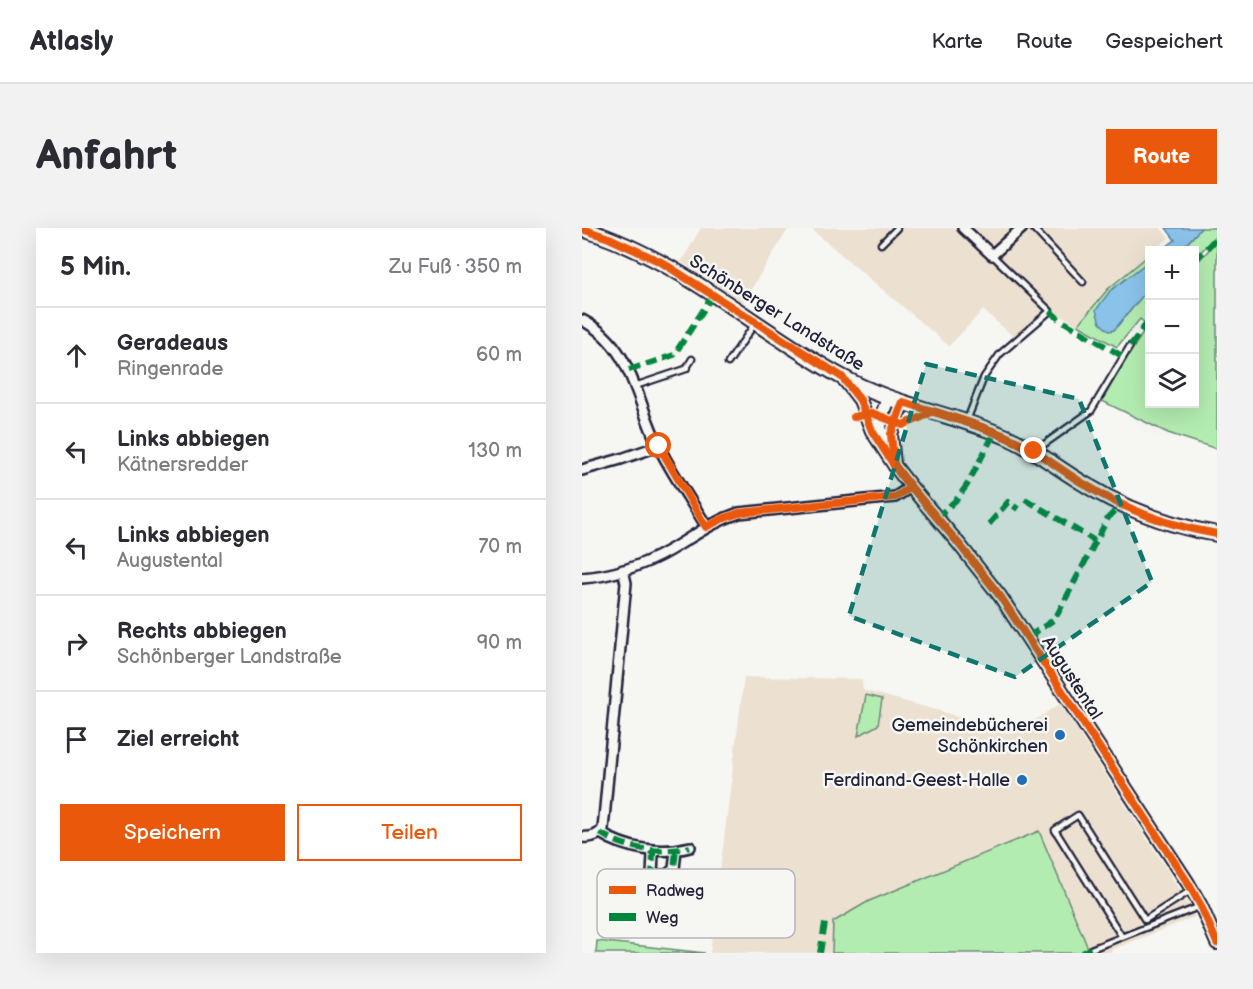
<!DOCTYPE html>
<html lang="de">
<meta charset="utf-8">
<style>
:root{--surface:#fff;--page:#f2f2f3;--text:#2b2b33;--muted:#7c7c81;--line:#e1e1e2;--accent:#ea580c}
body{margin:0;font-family:"Balsamiq Sans",sans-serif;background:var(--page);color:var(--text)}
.controls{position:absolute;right:18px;top:18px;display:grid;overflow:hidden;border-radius:0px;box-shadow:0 6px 24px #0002}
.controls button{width:54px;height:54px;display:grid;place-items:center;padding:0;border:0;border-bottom:2px solid var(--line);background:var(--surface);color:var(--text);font:30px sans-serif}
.stop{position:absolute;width:18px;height:18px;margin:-14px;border:4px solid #ea580c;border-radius:50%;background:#fff}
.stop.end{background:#ea580c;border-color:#fff;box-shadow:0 2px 6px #0008}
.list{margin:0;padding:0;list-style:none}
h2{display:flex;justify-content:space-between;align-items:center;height:78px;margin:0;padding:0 24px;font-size:26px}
h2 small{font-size:20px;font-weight:400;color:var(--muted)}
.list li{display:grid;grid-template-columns:39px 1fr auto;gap:18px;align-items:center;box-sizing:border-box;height:96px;padding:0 24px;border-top:2px solid var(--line)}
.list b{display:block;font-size:22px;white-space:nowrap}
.list p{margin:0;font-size:20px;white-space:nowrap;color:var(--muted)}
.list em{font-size:20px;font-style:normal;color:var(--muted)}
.actions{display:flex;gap:12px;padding:18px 24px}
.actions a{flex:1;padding:14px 0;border:2px solid var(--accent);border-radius:0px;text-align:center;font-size:21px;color:var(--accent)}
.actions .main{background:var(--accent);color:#fff}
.icon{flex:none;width:33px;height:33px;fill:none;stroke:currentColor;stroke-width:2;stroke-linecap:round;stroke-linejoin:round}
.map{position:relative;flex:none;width:635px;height:725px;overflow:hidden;border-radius:0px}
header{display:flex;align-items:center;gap:36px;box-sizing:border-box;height:84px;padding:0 30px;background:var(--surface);border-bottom:2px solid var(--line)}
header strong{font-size:28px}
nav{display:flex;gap:33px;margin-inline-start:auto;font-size:21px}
.intro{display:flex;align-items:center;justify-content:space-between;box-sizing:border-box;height:144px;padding:0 36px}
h1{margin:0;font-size:42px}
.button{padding:15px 27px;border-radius:0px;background:var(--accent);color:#fff;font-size:21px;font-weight:700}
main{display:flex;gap:36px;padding:0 36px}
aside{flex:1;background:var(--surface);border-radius:0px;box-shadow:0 6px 24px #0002}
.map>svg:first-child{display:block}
.built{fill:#ece1d1}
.green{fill:#b3ecb0;stroke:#6a8776;stroke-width:1.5}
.water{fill:#8ac3e9;stroke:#6083a3;stroke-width:1.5}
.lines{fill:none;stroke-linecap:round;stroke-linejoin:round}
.service-casing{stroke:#22223b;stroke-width:9}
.minor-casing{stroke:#22223b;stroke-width:14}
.tertiary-casing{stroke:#22223b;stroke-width:16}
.secondary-casing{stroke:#22223b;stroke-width:18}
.service{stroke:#f6f6f2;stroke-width:4.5}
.minor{stroke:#f6f6f2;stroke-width:9}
.tertiary{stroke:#f6f6f2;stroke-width:12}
.secondary{stroke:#f6f6f2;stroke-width:14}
.quiet{stroke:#00873e;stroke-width:6;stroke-dasharray:12 6;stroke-linecap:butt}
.cycleway-casing{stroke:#f6f6f2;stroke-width:11}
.cycleway{stroke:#e8590c;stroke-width:8}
.route{stroke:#ea580c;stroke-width:8}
.marked{fill:#0f766e;fill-opacity:0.2;stroke:#0f766e;stroke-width:4.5;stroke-dasharray:12 8;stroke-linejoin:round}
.poi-dot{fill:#1f6fb2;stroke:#f6f6f2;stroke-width:2}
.labels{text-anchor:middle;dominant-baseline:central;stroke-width:5;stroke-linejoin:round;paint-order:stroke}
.street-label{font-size:18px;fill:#22223b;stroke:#f6f6f2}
.poi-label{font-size:18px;fill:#22223b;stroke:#f6f6f2;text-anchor:end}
.key{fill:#f6f6f2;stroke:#b6b6bb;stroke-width:1.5}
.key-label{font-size:16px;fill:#22223b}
</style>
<header>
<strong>Atlasly</strong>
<nav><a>Karte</a><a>Route</a><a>Gespeichert</a></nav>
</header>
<div class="intro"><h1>Anfahrt</h1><a class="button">Route</a></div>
<main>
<aside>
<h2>5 Min.<small>Zu Fuß · 350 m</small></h2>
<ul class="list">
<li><svg class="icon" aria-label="ahead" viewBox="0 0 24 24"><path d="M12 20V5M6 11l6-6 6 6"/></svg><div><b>Geradeaus</b><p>Ringenrade</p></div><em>60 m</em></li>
<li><svg class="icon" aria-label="left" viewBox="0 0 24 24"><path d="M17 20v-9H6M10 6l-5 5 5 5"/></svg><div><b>Links abbiegen</b><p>Kätnersredder</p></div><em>130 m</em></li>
<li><svg class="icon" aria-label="left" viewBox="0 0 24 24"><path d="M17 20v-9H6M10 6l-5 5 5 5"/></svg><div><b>Links abbiegen</b><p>Augustental</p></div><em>70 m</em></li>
<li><svg class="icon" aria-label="right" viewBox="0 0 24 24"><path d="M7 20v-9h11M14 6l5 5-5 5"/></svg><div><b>Rechts abbiegen</b><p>Schönberger Landstraße</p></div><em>90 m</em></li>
<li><svg class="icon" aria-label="arrive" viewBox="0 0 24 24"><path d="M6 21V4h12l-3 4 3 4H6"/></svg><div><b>Ziel erreicht</b></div></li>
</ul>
<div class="actions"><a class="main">Speichern</a><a>Teilen</a></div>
</aside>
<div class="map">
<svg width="635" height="725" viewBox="0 0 635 725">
<rect width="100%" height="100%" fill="#f6f6f2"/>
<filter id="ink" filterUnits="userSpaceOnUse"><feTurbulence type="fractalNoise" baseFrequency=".0167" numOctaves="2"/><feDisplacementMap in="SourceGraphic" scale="12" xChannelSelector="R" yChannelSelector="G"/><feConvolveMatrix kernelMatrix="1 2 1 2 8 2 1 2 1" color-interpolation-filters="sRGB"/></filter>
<g filter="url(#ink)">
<!-- built -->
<path class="built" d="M 119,0 L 207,0 L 161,74 L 99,34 Z
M 228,0 L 579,0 L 587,10 L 572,22 L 568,22 L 567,27 L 526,61 L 496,97 L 472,84 L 458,90 L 432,109 L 401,82 L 367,118 Z
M 162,449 L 280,451 L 281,462 L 358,483 L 416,503 L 433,505 L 478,476 L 604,671 L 613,689 L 529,722 L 530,725 L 508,725 L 457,604 L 287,673 L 252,694 L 250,725 L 128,725 Z"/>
<!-- green -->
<path class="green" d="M 619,0 L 635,0 L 635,7 L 613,30 L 612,22 L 599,22 Z
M 635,13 L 635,221 L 586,205 L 520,173 L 547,126 L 567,96 L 568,176 L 612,176 L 613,37 Z
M 567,27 L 567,33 L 556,42 L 532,102 L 567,60 L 567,89 L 563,95 L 558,91 L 535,119 L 496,97 L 526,61 Z
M 284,467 L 300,471 L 296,497 L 276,508 Z
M 457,603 L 508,725 L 250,725 L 251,694 L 287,673 Z
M 15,713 L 123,725 L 14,725 Z"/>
<!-- water -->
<path class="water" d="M 584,0 L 619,0 L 599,22 L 580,22 L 593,12 Z
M 567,33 L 567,60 L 532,102 L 527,103 L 518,95 L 514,82 L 528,63 Z"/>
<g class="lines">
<!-- service casing -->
<g class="service-casing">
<path id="service" d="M 451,0 L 501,54
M 299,16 L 315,0
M 146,135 L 172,97
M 53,158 L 104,141 L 110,131
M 385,192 L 402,149 L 418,126 L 468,83 L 411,28
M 454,222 L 509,183 L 548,118
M 540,709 L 473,602 L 496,587 L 563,692 L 608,663
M 509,721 L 619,678"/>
</g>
<!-- minor casing -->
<g class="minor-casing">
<path id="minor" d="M 381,0 L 410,27 L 440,0
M 0,92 C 51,118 54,174 77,219 C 91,247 109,273 125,299
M 0,242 L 39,231 L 77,218
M 0,350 C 30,348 62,337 88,322 C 112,308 130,294 157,285 L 313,269 L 329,259
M 18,605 C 44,621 78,627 108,619
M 0,609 C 9,610 16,608 21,601 L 44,355 L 41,342
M 68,623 L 71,626 L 70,647 L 85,647 L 92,641 L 94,622"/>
</g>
<!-- tertiary casing -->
<g class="tertiary-casing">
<path id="tertiary" d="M 261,150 L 278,172 L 290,203 L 312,237 L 329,259 L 377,316 L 418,368 L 606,655 L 619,678 L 635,715
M 298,214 C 297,194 299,187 307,169
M 312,236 L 309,206 L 321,174"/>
</g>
<!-- secondary casing -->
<g class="secondary-casing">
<path id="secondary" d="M 0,1 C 97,30 173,101 260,149 C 312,178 373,186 427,210 C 454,222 478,242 504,257 C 545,282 588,298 635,306"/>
</g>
<!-- service -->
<use href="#service" class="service"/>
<!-- minor -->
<use href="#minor" class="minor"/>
<!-- tertiary -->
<use href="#tertiary" class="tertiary"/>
<!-- secondary -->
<use href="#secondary" class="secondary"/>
<!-- quiet -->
<path class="quiet" d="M 612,33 L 635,9
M 468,83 L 477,91 L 542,129
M 548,118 L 568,91
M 47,142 L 92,127 L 131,67
M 443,271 L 513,313
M 354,290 L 374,272 L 385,257 L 413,204
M 407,296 L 426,274 L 436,281
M 446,409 L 473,391 L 526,290 L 539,277
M 18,605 C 44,621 78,627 108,619
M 68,623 L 71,626 L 70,647 L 85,647 L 92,641 L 94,622
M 238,725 L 243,695
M 500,725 L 509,721"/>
<!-- cycleway casing -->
<g class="cycleway-casing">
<path id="cycleway" d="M 0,1 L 27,10 L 79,34 L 260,149 L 278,172 L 290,203 L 312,237 L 329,259 L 377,316 L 418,368 L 606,655 L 619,678 L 635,715
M 272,189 L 290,185 L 321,197 C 331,192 342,190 350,183 C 379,193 409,200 436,214 C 460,226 480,243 502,256 C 543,282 588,298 635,306"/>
</g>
<!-- cycleway -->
<use href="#cycleway" class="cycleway"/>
</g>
</g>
<g class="lines" filter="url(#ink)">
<!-- route -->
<path class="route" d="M 77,218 L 124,299 L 140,291 L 157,285 L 313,269 L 328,260 L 312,237 L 309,206 L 321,174 C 365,188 411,200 452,223"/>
</g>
<!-- marked area -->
<path class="marked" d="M 344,136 L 497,171 L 570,354 L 433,449 L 267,388 Z"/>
<!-- markers -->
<g class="poi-dot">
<circle cx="478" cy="507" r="6"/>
<circle cx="440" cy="552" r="6"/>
</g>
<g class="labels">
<!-- street labels -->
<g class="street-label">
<text transform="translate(195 85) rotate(32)">Schönberger Landstraße</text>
<text transform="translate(490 450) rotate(57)">Augustental</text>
</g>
<!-- poi labels -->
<g class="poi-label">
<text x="466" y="497">Gemeindebücherei<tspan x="466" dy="21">Schönkirchen</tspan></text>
<text x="428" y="552">Ferdinand-Geest-Halle</text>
</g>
</g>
<!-- legend -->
<rect x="15" y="641" width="198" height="69" rx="9" class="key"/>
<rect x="27" y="658" width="27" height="8" fill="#e8590c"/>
<rect x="27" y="685" width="27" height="8" fill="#00873e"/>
<g class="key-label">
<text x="64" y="668">Radweg</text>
<text x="64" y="695">Weg</text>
</g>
</svg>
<div class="controls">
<button>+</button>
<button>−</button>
<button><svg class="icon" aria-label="layers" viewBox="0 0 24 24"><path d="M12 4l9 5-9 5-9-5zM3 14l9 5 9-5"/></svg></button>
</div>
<div class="stop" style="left:77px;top:218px"></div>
<div class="stop end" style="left:452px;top:223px"></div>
</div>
</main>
